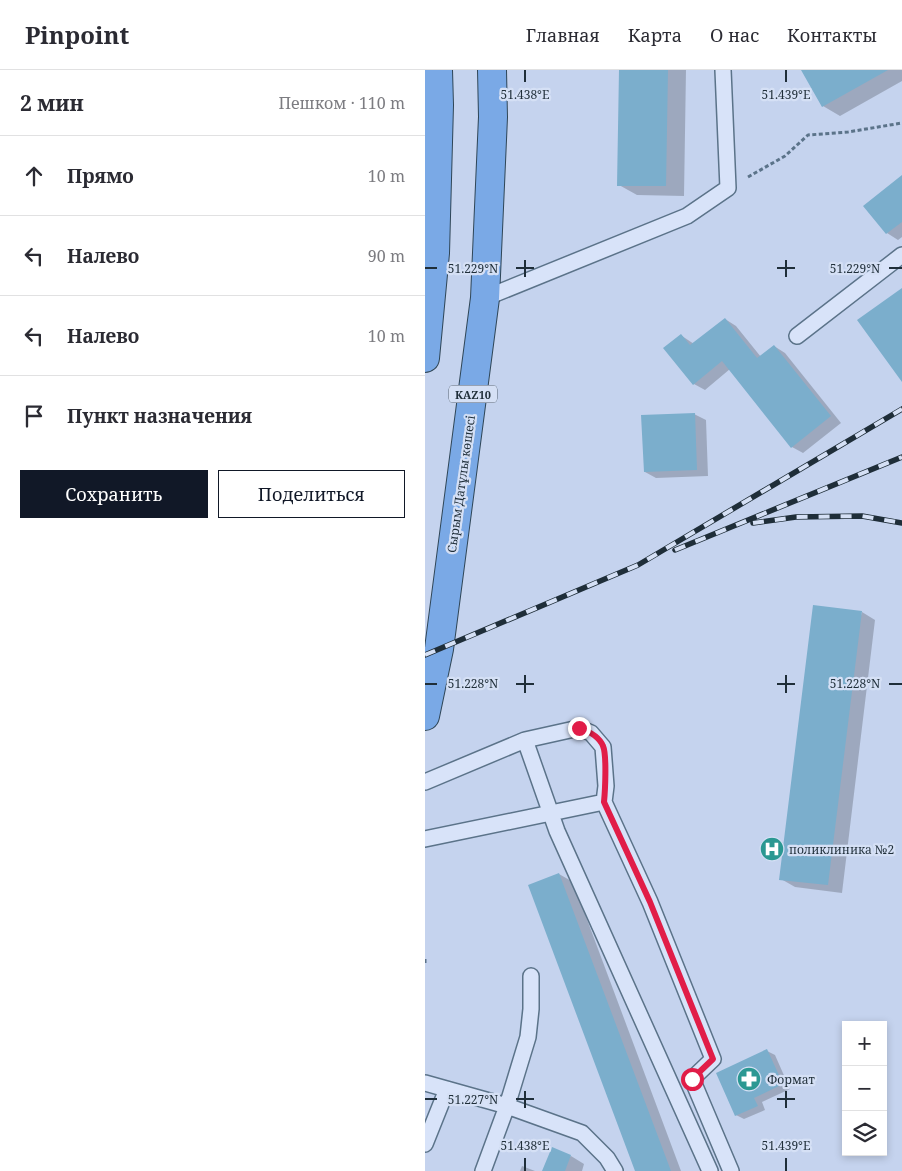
<!DOCTYPE html>
<html lang="ru">
<meta charset="utf-8">
<style>
:root{--surface:#fff;--page:#f7f7f7;--text:#2b2b33;--muted:#7c7c81;--line:#e1e1e2;--accent:#111827}
body{margin:0;font-family:"Noto Serif",serif;background:var(--page);color:var(--text)}
.controls{position:absolute;right:15px;bottom:15px;display:grid;overflow:hidden;border-radius:0px;box-shadow:0 2px 8px #0003}
.controls button{width:45px;height:45px;display:grid;place-items:center;padding:0;border:0;border-bottom:1px solid var(--line);background:var(--surface);color:var(--text);font:25px sans-serif}
.stop{position:absolute;width:15px;height:15px;margin:-11px;border:4px solid #e11d48;border-radius:50%;background:#fff}
.stop.end{background:#e11d48;border-color:#fff;box-shadow:0 1px 5px #0008}
.list{margin:0;padding:0;list-style:none}
h2{display:flex;justify-content:space-between;align-items:center;height:65px;margin:0;padding:0 20px;font-size:21px}
h2 small{font-size:16px;font-weight:400;color:var(--muted)}
.list li{display:grid;grid-template-columns:32px 1fr auto;gap:15px;align-items:center;box-sizing:border-box;height:80px;padding:0 20px;border-top:1px solid var(--line)}
.list b{display:block;font-size:19px;white-space:nowrap}
.list em{font-size:16px;font-style:normal;color:var(--muted)}
.actions{display:flex;gap:10px;padding:15px 20px}
.actions a{flex:1;padding:11px 0;border:1px solid var(--accent);border-radius:0px;text-align:center;font-size:18px;color:var(--accent)}
.actions .main{background:var(--accent);color:#fff}
.icon{flex:none;width:28px;height:28px;fill:none;stroke:currentColor;stroke-width:2;stroke-linecap:round;stroke-linejoin:round}
.map{position:relative;flex:none;width:477px;height:1101px;overflow:hidden}
header{display:flex;align-items:center;gap:30px;box-sizing:border-box;height:70px;padding:0 25px;background:var(--surface);border-bottom:1px solid var(--line)}
header strong{font-size:24px}
nav{display:flex;gap:28px;margin-inline-start:auto;font-size:18px}
main{display:flex}
aside{flex:1;background:var(--surface)}
.map>svg:first-child{display:block}
.shadow{fill:#0003}
.building{fill:#7baecc}
.lines{fill:none;stroke-linecap:round;stroke-linejoin:round}
.service-casing{stroke:#5b7389;stroke-width:18}
.trunk-casing{stroke:#2f4657;stroke-width:30}
.path{stroke:#5b7389;stroke-width:3;stroke-dasharray:4 2.5;stroke-linecap:butt}
.service{stroke:#d8e3f9;stroke-width:15}
.trunk{stroke:#7aa9e6;stroke-width:28}
.rail-casing{stroke:#1f2e39;stroke-width:5.5}
.rail{stroke:#d5e0f5;stroke-width:4;stroke-dasharray:11;stroke-linecap:butt}
.route{stroke:#e11d48;stroke-width:6}
.ticks{fill:none;stroke:#1f2e39;stroke-width:2}
.labels{text-anchor:middle;dominant-baseline:central;stroke-width:4.5;stroke-linejoin:round;paint-order:stroke}
.shield{fill:#d5e0f5;stroke:#566371;stroke-width:1}
.shield-label{font-size:11px;font-weight:bold;fill:#1f2e39}
.street-label{font-size:12px;fill:#1f2e39;stroke:#d5e0f5}
.poi-label{font-size:12px;fill:#1f2e39;stroke:#d5e0f5;text-anchor:start}
.ticks-label{font-size:12px;text-anchor:middle;fill:#1f2e39;stroke:#d5e0f5;stroke-width:4.5;stroke-linejoin:round;paint-order:stroke}
</style>
<header>
<strong>Pinpoint</strong>
<nav><a>Главная</a><a>Карта</a><a>О нас</a><a>Контакты</a></nav>
</header>
<main>
<aside>
<h2>2 мин<small>Пешком · 110 m</small></h2>
<ul class="list">
<li><svg class="icon" aria-label="ahead" viewBox="0 0 24 24"><path d="M12 20V5M6 11l6-6 6 6"/></svg><div><b>Прямо</b></div><em>10 m</em></li>
<li><svg class="icon" aria-label="left" viewBox="0 0 24 24"><path d="M17 20v-9H6M10 6l-5 5 5 5"/></svg><div><b>Налево</b></div><em>90 m</em></li>
<li><svg class="icon" aria-label="left" viewBox="0 0 24 24"><path d="M17 20v-9H6M10 6l-5 5 5 5"/></svg><div><b>Налево</b></div><em>10 m</em></li>
<li><svg class="icon" aria-label="arrive" viewBox="0 0 24 24"><path d="M6 21V4h12l-3 4 3 4H6"/></svg><div><b>Пункт назначения</b></div></li>
</ul>
<div class="actions"><a class="main">Сохранить</a><a>Поделиться</a></div>
</aside>
<div class="map">
<svg width="477" height="1101" viewBox="0 0 477 1101">
<rect width="100%" height="100%" fill="#c5d3ee"/>
<!-- shadow -->
<path class="shadow" d="M 195,0 L 261,0 L 259,126 L 212,125 L 194,115 Z
M 378,0 L 477,0 L 477,11 L 415,46 L 398,36 Z
M 477,107 L 477,167 L 473,170 L 462,163 Z
M 300,249 L 311,256 L 336,287 L 349,276 L 360,283 L 416,353 L 378,383 L 367,377 L 305,299 L 280,320 L 269,314 L 257,266 L 269,274 Z
M 269,344 L 281,350 L 283,406 L 231,408 L 220,402 Z
M 437,542 L 450,550 L 417,823 L 370,817 L 356,809 Z
M 134,804 L 148,812 L 256,1101 L 211,1101 Z
M 342,981 L 350,985 L 365,1019 L 337,1032 L 340,1040 L 319,1049 L 311,1045 Z
M 146,1086 L 159,1094 L 157,1101 L 119,1101 Z
M 97,1096 L 110,1101 L 95,1101 Z"/>
<!-- building -->
<path class="building" d="M 194,0 L 243,0 L 241,116 L 192,116 Z
M 376,0 L 463,0 L 397,37 Z
M 477,105 L 477,152 L 461,164 L 438,136 Z
M 477,218 L 477,312 L 432,250 Z
M 300,248 L 332,288 L 349,275 L 406,346 L 366,378 L 297,291 L 268,315 L 238,278 L 256,264 L 265,275 Z
M 270,343 L 272,400 L 219,402 L 216,345 Z
M 388,535 L 437,541 L 403,815 L 354,810 Z
M 134,803 L 246,1101 L 210,1101 L 103,815 Z
M 342,979 L 358,1014 L 329,1028 L 333,1036 L 310,1046 L 291,1003 Z
M 127,1077 L 146,1085 L 140,1101 L 117,1101 Z"/>
<g class="lines">
<!-- service casing -->
<g class="service-casing">
<path id="service" d="M 60,228 L 262,146 L 303,118 L 298,0
M 372,266 L 477,185
M 100,670 L 154,658 L 166,663 L 178,677 L 181,716 L 179,732 L 225,832 L 288,989 L 267,1009 L 306,1101
M 0,712 L 100,670 L 132,761 L 285,1101
M 0,769 L 179,732
M 0,1013 L 82,1036 L 157,1063 L 182,1088 L 190,1101
M 0,1074 L 22,1019
M 58,1101 L 82,1036 L 103,967 L 106,939 L 106,906"/>
</g>
<!-- trunk casing -->
<g class="trunk-casing">
<path id="trunk" d="M 0,288 L 10,183 L 14,35 L 13,0
M 0,646 L 14,579 L 60,228 L 68,47 L 67,0"/>
</g>
<!-- path -->
<path class="path" d="M 323,107 L 360,86 L 383,65 L 423,62 L 477,53
M 0,889 L 0,894"/>
<!-- service -->
<use href="#service" class="service"/>
<!-- trunk -->
<use href="#trunk" class="trunk"/>
<!-- rail casing -->
<g class="rail-casing">
<path id="rail" d="M 328,453 L 371,447 L 437,446 L 477,453
M 250,480 L 477,387
M 0,585 L 213,495 L 477,339"/>
</g>
<!-- rail -->
<use href="#rail" class="rail"/>
</g>
<g class="lines">
<!-- route -->
<path class="route" d="M 154,658 C 163,661 174,666 178,676 C 182,685 180,722 179,732 L 225,832 L 288,989 L 267,1009"/>
</g>
<!-- ticks -->
<path class="ticks" d="M 100,0 L 100,12M 361,0 L 361,12M 100,190 L 100,207M 361,190 L 361,207M 0,198 L 12,198M 91,198 L 109,198M 352,198 L 370,198M 464,198 L 477,198M 100,605 L 100,623M 361,605 L 361,623M 0,614 L 12,614M 91,614 L 109,614M 352,614 L 370,614M 464,614 L 477,614M 100,1021 L 100,1038M 361,1021 L 361,1038M 0,1029 L 12,1029M 91,1029 L 109,1029M 352,1029 L 370,1029M 100,1088 L 100,1101M 361,1088 L 361,1101"/>
<!-- icons -->
<defs>
<g id="hospital-disc" transform="scale(1.25)"><circle r="9.5" fill="#2b9892" stroke="#d5e0f5"/><path d="M-5-5h3v3.5h4V-5h3V5h-3V1.5h-4V5h-3Z" fill="#fff"/></g>
<g id="pharmacy-disc" transform="scale(1.25)"><circle r="9.5" fill="#2b9892" stroke="#d5e0f5"/><path d="M-2-6h4v4h4v4h-4v4h-4v-4h-4v-4h4Z" fill="#fff"/></g>
</defs>
<g fill-rule="evenodd">
<use href="#hospital-disc" x="347" y="779"/>
<use href="#pharmacy-disc" x="324" y="1009"/>
</g>
<g class="labels">
<!-- shield labels -->
<rect class="shield" x="24" y="315.5" width="48" height="17" rx="4"/>
<g class="shield-label">
<text x="48" y="324">KAZ10</text>
</g>
<!-- street labels -->
<g class="street-label">
<text transform="translate(36 414) rotate(-82)">Сырым Датұлы көшесі</text>
</g>
<!-- poi labels -->
<g class="poi-label">
<text x="364" y="779">поликлиника №2</text>
<text x="342" y="1009">Формат</text>
</g>
</g>
<g class="ticks-label">
<text x="100" y="29">51.438°E</text>
<text x="361" y="29">51.439°E</text>
<text x="48" y="203">51.229°N</text>
<text x="430" y="203">51.229°N</text>
<text x="48" y="618">51.228°N</text>
<text x="430" y="618">51.228°N</text>
<text x="48" y="1034">51.227°N</text>
<text x="100" y="1080">51.438°E</text>
<text x="361" y="1080">51.439°E</text>
</g>
</svg>
<div class="controls">
<button>+</button>
<button>−</button>
<button><svg class="icon" aria-label="layers" viewBox="0 0 24 24"><path d="M12 4l9 5-9 5-9-5zM3 14l9 5 9-5"/></svg></button>
</div>
<div class="stop" style="left:267px;top:1009px"></div>
<div class="stop end" style="left:154px;top:658px"></div>
</div>
</main>
